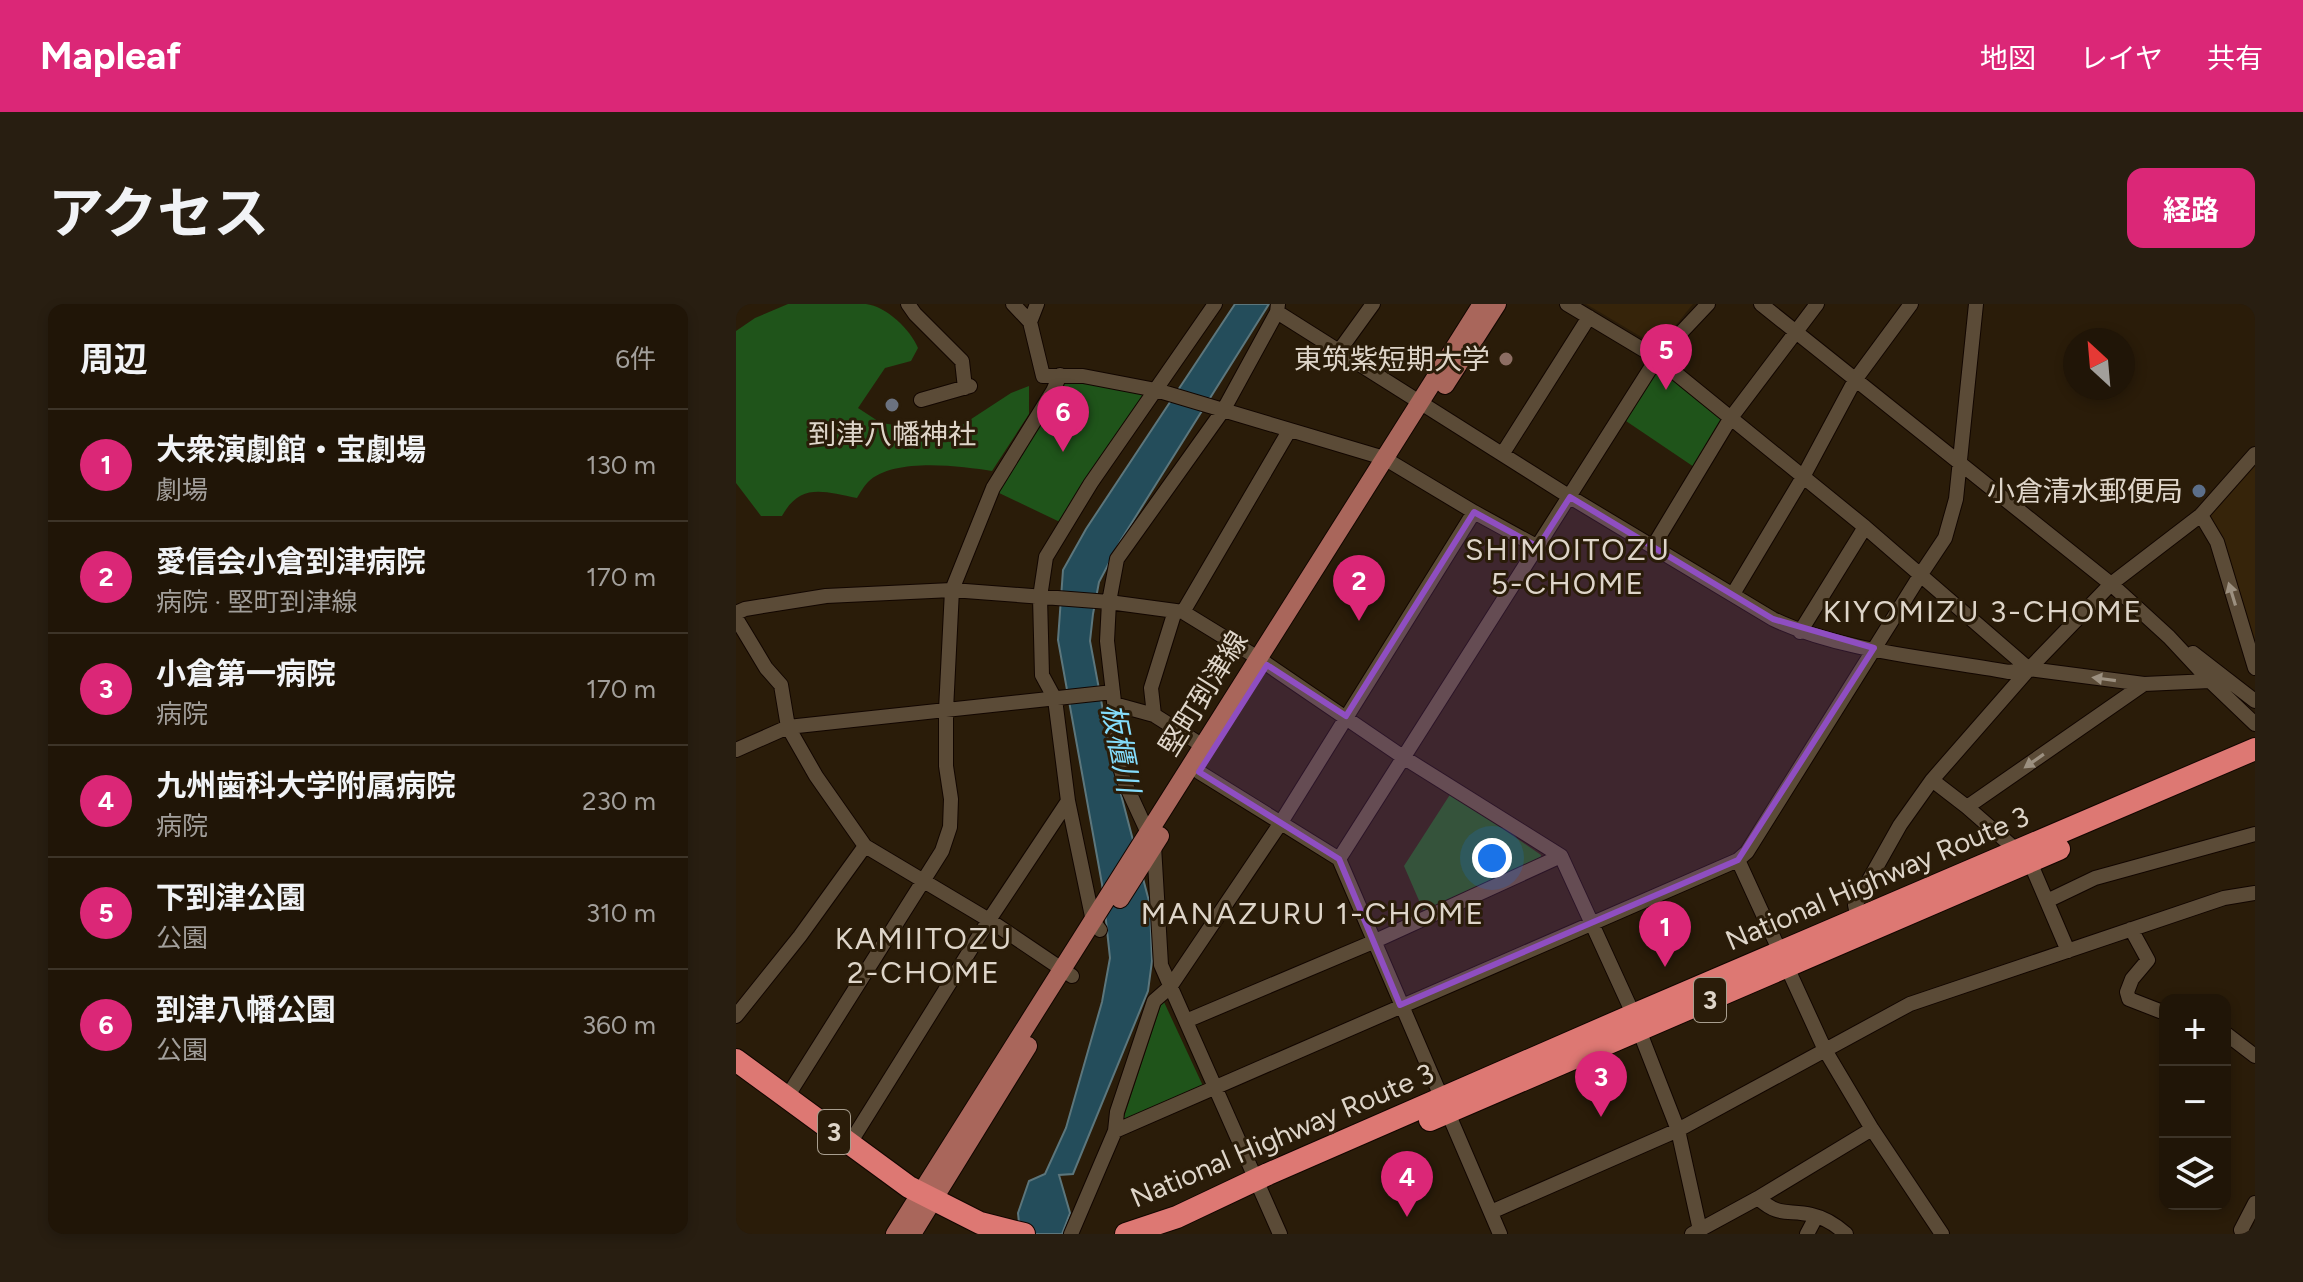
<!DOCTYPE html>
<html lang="ja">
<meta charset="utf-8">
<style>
:root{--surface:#201507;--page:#281e11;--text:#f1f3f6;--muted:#a29f9b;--line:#3d3428;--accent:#db2777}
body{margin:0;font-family:Figtree,"Noto Sans JP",sans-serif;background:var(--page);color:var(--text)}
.controls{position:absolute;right:24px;bottom:24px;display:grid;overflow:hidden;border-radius:16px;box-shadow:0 4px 12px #0003}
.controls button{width:72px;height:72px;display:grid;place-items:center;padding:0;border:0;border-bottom:2px solid var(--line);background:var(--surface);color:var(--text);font:40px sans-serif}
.compass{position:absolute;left:1327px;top:24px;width:72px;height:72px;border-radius:50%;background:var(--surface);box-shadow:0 4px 12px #0003;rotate:334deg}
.you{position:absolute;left:756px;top:554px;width:28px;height:28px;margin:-20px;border:6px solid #fff;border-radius:50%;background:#1a73e8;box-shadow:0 0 0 12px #1a73e833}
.badge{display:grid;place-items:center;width:52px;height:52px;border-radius:50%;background:var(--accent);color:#fff;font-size:26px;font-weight:700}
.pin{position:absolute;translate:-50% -66px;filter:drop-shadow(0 2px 4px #0008)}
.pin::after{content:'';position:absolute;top:42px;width:28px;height:24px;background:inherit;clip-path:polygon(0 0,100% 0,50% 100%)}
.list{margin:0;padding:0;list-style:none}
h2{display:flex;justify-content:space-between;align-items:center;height:104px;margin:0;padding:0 32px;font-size:34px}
h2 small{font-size:26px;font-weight:400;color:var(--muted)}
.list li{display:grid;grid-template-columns:52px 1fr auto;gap:24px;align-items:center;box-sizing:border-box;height:112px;padding:0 32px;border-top:2px solid var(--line)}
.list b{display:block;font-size:30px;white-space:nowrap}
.list p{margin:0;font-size:26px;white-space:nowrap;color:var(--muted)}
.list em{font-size:26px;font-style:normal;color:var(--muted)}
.icon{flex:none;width:44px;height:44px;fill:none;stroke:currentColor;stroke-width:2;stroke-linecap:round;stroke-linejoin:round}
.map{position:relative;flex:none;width:1519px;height:930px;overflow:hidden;border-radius:16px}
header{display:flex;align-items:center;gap:48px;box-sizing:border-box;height:112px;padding:0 40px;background:var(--accent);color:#fff}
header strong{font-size:38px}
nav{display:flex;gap:44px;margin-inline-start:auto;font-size:28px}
.intro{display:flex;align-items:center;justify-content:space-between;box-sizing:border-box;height:192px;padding:0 48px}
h1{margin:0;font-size:56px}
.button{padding:20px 36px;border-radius:16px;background:var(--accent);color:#fff;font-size:28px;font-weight:700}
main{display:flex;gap:48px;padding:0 48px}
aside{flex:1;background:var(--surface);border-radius:16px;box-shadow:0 4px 12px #0003}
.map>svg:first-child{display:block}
.built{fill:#36240a}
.green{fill:#1f541a}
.water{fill:#244d5b;stroke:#5c767c;stroke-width:2}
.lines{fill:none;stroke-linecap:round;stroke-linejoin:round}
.minor-casing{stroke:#120600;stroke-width:16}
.major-casing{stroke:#120600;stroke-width:20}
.highway-casing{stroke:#120600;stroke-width:24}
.minor{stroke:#5b4b37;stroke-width:14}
.major{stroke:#a9665b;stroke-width:18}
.highway{stroke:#dd7873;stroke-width:22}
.oneway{fill:#9c9080}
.marked{fill:#8f4ec1;fill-opacity:0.2;stroke:#8f4ec1;stroke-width:6;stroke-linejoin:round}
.education-dot{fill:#8d6e63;stroke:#2a1c09;stroke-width:3}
.worship-dot{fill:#6b7280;stroke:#2a1c09;stroke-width:3}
.service-dot{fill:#5c6f8a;stroke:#2a1c09;stroke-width:3}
.labels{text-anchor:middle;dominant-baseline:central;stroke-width:6;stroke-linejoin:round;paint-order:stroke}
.shield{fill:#2a1c09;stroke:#a89e8f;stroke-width:2}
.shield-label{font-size:26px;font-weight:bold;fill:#ded5c9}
.poi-label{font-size:28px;fill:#ded5c9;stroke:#2a1c09;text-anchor:end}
.street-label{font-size:28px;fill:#ded5c9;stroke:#2a1c09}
.neighbourhood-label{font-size:30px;letter-spacing:2px;fill:#ded5c9;stroke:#2a1c09}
.water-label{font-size:30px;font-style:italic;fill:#84dcfb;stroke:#2a1c09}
</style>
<header>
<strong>Mapleaf</strong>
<nav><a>地図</a><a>レイヤ</a><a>共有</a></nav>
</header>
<div class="intro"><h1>アクセス</h1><a class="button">経路</a></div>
<main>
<aside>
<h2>周辺<small>6件</small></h2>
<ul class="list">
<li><span class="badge">1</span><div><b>大衆演劇館・宝劇場</b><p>劇場</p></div><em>130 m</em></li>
<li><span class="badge">2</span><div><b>愛信会小倉到津病院</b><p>病院 · 堅町到津線</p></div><em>170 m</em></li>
<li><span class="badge">3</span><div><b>小倉第一病院</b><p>病院</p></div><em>170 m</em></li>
<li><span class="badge">4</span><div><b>九州歯科大学附属病院</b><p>病院</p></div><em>230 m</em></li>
<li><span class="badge">5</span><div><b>下到津公園</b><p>公園</p></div><em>310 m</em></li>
<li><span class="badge">6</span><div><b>到津八幡公園</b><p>公園</p></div><em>360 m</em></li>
</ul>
</aside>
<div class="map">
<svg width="1519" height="930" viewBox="0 0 1519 930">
<rect width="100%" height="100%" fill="#2a1c09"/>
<!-- built -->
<path class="built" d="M 850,0 L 957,0 L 922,43 Z
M 1519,149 L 1519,347 L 1474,211 Z"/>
<!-- green -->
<path class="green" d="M 52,0 C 78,0 105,0 130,0 C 150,2 175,26 182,44 L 175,57 L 149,64 L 122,104 L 145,119 L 186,125 L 223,123 L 275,89 L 293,82 L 293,110 L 256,167 C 225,162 157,153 132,178 C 128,182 124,189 121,194 C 88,188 65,178 46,212 L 25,212 L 0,179 L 0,27 L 19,14 Z
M 922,57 L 996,119 L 964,167 L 887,115 Z
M 332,77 L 409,89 L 326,219 L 261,188 L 327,79 Z
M 715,489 L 805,551 L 804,558 L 688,608 L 668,562 Z
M 428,698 L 467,782 L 387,816 L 425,701 Z"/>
<!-- water -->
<path class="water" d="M 499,0 L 533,0 L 385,236 L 363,278 L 357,310 L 354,337 L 377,460 L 414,601 L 416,657 L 412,687 L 337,870 L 323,871 L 334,909 L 326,930 L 280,930 L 283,919 L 282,909 L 293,877 L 309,870 L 330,824 L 366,698 L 374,654 L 366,580 L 322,336 L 327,266 L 350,225 Z"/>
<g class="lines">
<!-- minor casing -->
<g class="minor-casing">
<path id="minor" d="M 172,0 L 179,10 L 226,57 L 229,84
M 277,0 L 294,18 L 307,72 L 347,72 L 420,86 L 648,154 L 738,208 L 802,243
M 542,0 L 541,8 L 488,105 L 381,255 L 373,298 L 371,337 L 380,415 L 382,456 L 388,477 L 418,542 L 425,661 L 544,930
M 831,0 L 921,54 L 1129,223 L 1293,365
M 1025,0 L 1375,280 L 1433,333 L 1474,377 L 1519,420
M 541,8 L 834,193 L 1037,315 C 1106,348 1197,354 1273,368 L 1293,365
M 294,18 L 301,0
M 603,47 L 637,0
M 185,96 L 234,82
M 767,149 L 853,13
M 1465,211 L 1481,238 L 1519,364
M 918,241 L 994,115 L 1081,0
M 997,290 L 1067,173 L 1119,76 L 1175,0
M 447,308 L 553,127
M 0,309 L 9,305 L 90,292 L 216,286 L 373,298 L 447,308 L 522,354 L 667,453 L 825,552 L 894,703 L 942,826 L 964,926 L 962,930
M 0,314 L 30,364 L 45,381 L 52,423 L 80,472 L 129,542 L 253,616 L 336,672
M 1064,328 L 1129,223
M 1457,349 L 1519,397
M 1474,377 L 1408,380 L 1293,365 L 1375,280 L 1465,211 L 1519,150
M 378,400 L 418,411 L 415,384 L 439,307
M 418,411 L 467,442
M 0,446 L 52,423 L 377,388
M 463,468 L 603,555 L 764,930
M 1196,476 L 1231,503 L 1294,558 L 1332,647
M 1231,503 L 1408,380
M 603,555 L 921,54 L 972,0
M 1002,556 L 1089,746 L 1136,825 L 1206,930
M 1311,597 L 1359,574 L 1519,530
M 1122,615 L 1119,601 L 1164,521 L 1196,476 L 1293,365
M 1395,625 L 1412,656 L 1396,675 L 1391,688 L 1393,695 L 1429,709
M 364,626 L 357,617 L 332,497 L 319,395 L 306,371 L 304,293 L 310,253 L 355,179 L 479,0
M 0,712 L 64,632 L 129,542
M 450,717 L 637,638 L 825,552
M 1489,729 L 1519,752
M 51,793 L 206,547 L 214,523 L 215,495 L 210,462 L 210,406 L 216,286 L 257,184 L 317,87 L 324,71
M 379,827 L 1002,556 L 1011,548 L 1185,270 L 1209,234 L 1220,195 L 1240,0
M 114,839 L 253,616 L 332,497
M 1022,894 C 1044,914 1052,905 1076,911 C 1090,914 1100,921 1110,930
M 755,908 L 942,826 L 1174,700 L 1488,594 L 1519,589
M 335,930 L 379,827 L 381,808 L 418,697 L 434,683 L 544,520 L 738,208
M 956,930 L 1022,894 L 1136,825
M 1071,930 L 1080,913
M 1507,930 L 1505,926 L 1519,899"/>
</g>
<!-- major casing -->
<g class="major-casing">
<path id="major" d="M 709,81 L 761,0
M 384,595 L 424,532
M 159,930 L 746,0
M 176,930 L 292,742"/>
</g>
<!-- highway casing -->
<g class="highway-casing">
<path id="highway" d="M 0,756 L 173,883 L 244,919 L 288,930
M 694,816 L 1323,545
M 390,930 L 441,913 L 532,870 L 897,711 L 1519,445"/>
</g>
<!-- minor -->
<use href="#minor" class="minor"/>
<!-- major -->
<use href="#major" class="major"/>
<!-- highway -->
<use href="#highway" class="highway"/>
</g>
<!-- one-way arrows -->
<defs><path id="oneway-solid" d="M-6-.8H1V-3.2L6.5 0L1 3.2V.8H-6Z" transform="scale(2)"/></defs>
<g class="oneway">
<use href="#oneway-solid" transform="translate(1496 290) rotate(-107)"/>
<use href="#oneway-solid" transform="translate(1368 375) rotate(-172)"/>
<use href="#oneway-solid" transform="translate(1298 457) rotate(145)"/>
</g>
<!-- marked area -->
<path class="marked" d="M 834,193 L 1037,315 L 1138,344 L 1002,556 L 664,701 L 603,555 L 463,468 L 531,361 L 610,412 L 738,208 L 802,243 Z"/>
<!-- markers -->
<circle class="education-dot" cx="770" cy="55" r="8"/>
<circle class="worship-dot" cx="156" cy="101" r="8"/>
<circle class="service-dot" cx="1463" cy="187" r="8"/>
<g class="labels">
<!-- shield labels -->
<g class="shield">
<rect x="958" y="674" width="32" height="44" rx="6"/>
<rect x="82" y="806" width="32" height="44" rx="6"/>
</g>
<g class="shield-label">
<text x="974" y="696">3</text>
<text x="98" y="828">3</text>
</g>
<!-- poi labels -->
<g class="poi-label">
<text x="754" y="55">東筑紫短期大学</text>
<text x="156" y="130" text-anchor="middle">到津八幡神社</text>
<text x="1447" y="187">小倉清水郵便局</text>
</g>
<!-- street labels -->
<g class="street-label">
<text transform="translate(467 389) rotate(-58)">堅町到津線</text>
<text transform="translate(1141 574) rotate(-23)">National Highway Route 3</text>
<text transform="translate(546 831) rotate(-23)">National Highway Route 3</text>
</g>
<!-- neighbourhood labels -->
<g class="neighbourhood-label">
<text x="832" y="245">SHIMOITOZU<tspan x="832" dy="34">5-CHOME</tspan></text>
<text x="1247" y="307">KIYOMIZU 3-CHOME</text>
<text x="577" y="609">MANAZURU 1-CHOME</text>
<text x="188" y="634">KAMIITOZU<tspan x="188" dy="34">2-CHOME</tspan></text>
</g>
<!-- water labels -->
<g class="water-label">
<text transform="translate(385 444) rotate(79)">板櫃川</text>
</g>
</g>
</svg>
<div class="controls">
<button>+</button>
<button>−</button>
<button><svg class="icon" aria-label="layers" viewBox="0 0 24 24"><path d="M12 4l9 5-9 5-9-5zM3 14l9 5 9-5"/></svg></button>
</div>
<svg class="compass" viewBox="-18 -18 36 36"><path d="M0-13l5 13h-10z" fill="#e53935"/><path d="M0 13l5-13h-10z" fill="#a29f9b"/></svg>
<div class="you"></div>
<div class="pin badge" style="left:929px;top:663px">1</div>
<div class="pin badge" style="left:623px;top:317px">2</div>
<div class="pin badge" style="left:865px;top:813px">3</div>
<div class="pin badge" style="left:671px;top:913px">4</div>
<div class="pin badge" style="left:930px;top:86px">5</div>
<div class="pin badge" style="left:327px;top:148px">6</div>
</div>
</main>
